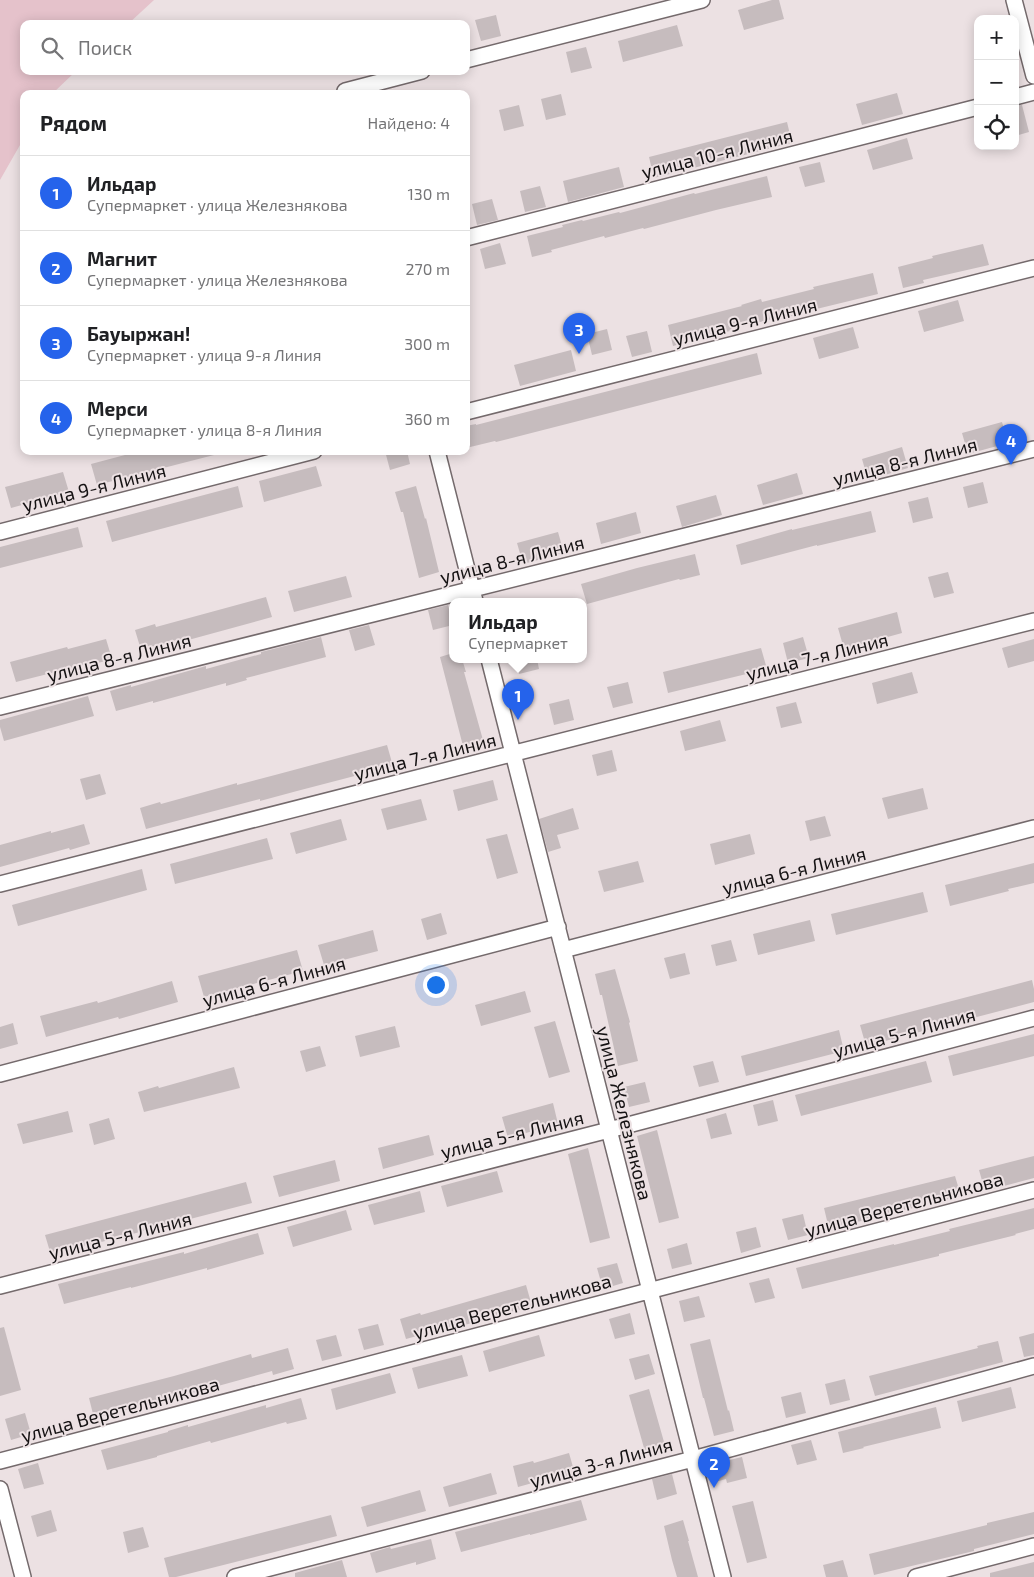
<!DOCTYPE html>
<html lang="ru">
<meta charset="utf-8">
<style>
:root{--surface:#fff;--page:#f2f2f2;--text:#202124;--muted:#757577;--line:#e0e0e0;--accent:#2563eb}
body{margin:0;font-family:"Exo 2",sans-serif;background:var(--page);color:var(--text)}
.controls{position:absolute;right:15px;top:15px;display:grid;overflow:hidden;border-radius:10px;box-shadow:0 2px 12px #0003}
.controls button{width:45px;height:45px;display:grid;place-items:center;padding:0;border:0;border-bottom:1px solid var(--line);background:var(--surface);color:var(--text);font:25px sans-serif}
.you{position:absolute;left:435px;top:984px;width:18px;height:18px;margin:-12px;border:4px solid #fff;border-radius:50%;background:#1a73e8;box-shadow:0 0 0 8px #1a73e833}
.badge{display:grid;place-items:center;width:32px;height:32px;border-radius:50%;background:var(--accent);color:#fff;font-size:16px;font-weight:700}
.pin{position:absolute;translate:-50% -41px;filter:drop-shadow(0 1px 2px #0008)}
.pin::after{content:'';position:absolute;top:26px;width:18px;height:15px;background:inherit;clip-path:polygon(0 0,100% 0,50% 100%)}
.popup{position:absolute;left:449px;top:598px;width:138px;height:65px;box-sizing:border-box;display:grid;place-content:center;border-radius:10px;background:var(--surface);filter:drop-shadow(0 1px 4px #0005);font-size:16px;white-space:nowrap;color:var(--muted)}
.popup b{font-size:19px;color:var(--text)}
.popup::after{content:'';position:absolute;left:50%;top:100%;margin-left:-10px;border:10px solid transparent;border-top-color:var(--surface)}
.list{margin:0;padding:0;list-style:none}
h2{display:flex;justify-content:space-between;align-items:center;height:65px;margin:0;padding:0 20px;font-size:21px}
h2 small{font-size:16px;font-weight:400;color:var(--muted)}
.list li{display:grid;grid-template-columns:32px 1fr auto;gap:15px;align-items:center;box-sizing:border-box;height:75px;padding:0 20px;border-top:1px solid var(--line)}
.list b{display:block;font-size:19px;white-space:nowrap}
.list p{margin:0;font-size:16px;white-space:nowrap;color:var(--muted)}
.list em{font-size:16px;font-style:normal;color:var(--muted)}
.icon{flex:none;width:28px;height:28px;fill:none;stroke:currentColor;stroke-width:2;stroke-linecap:round;stroke-linejoin:round}
.map{position:relative;flex:none;width:1034px;height:1577px;overflow:hidden}
.search{position:absolute;background:var(--surface);box-shadow:0 2px 12px #0003;left:20px;top:20px;width:450px;height:55px;display:flex;align-items:center;gap:12px;box-sizing:border-box;padding:0 18px;border-radius:10px;color:var(--muted);font-size:19px}
.panel{position:absolute;background:var(--surface);box-shadow:0 2px 12px #0003;left:20px;top:90px;width:450px;height:365px;border-radius:10px}
.map>svg:first-child{display:block}
.green{fill:#e5c2cb}
.building{fill:#c6bcbe}
.lines{fill:none;stroke-linecap:round;stroke-linejoin:round}
.minor-casing{stroke:#746a6c;stroke-width:18}
.minor{stroke:#fff;stroke-width:15}
.labels{text-anchor:middle;dominant-baseline:central;stroke-width:4;stroke-linejoin:round;paint-order:stroke}
.street-label{font-size:19px;fill:#151213;stroke:#ece1e3}
</style>
<div class="map">
<svg width="1034" height="1577" viewBox="0 0 1034 1577">
<rect width="100%" height="100%" fill="#ece1e3"/>
<!-- green -->
<path class="green" d="M 0,0 L 154,0 L 128,24 L 24,24 L 24,71 L 76,71 L 52,94 L 24,94 L 24,138 L 0,180 Z"/>
<!-- building -->
<path class="building" d="M 772,0 L 779,0 L 784,19 L 744,30 L 738,10 Z
M 496,15 L 501,36 L 481,41 L 475,20 Z
M 677,25 L 683,46 L 623,62 L 618,41 Z
M 586,47 L 592,68 L 571,73 L 566,52 Z
M 897,93 L 903,114 L 862,125 L 856,104 Z
M 561,94 L 566,115 L 546,120 L 541,99 Z
M 519,105 L 524,126 L 504,131 L 499,110 Z
M 1022,105 L 1029,132 L 1015,136 L 1015,106 Z
M 787,122 L 792,143 L 654,178 L 649,157 Z
M 907,138 L 913,159 L 873,170 L 867,150 Z
M 820,162 L 825,182 L 805,187 L 799,167 Z
M 619,167 L 624,187 L 568,202 L 563,181 Z
M 767,176 L 772,197 L 716,210 L 644,229 L 643,228 L 605,238 L 604,236 L 551,250 L 552,252 L 532,257 L 527,236 L 563,227 L 562,225 L 582,220 L 583,221 L 619,212 L 620,213 L 694,193 L 695,194 Z
M 540,186 L 546,207 L 525,212 L 520,191 Z
M 492,199 L 498,220 L 477,225 L 472,204 Z
M 500,243 L 506,264 L 485,269 L 480,249 Z
M 983,244 L 989,265 L 923,280 L 924,283 L 903,288 L 898,267 L 933,258 L 932,256 Z
M 873,273 L 878,294 L 800,313 L 801,314 L 780,319 L 780,317 L 729,330 L 730,331 L 673,346 L 668,325 L 742,306 L 741,305 L 761,299 L 762,302 L 814,289 L 813,287 Z
M 958,300 L 964,321 L 924,332 L 918,311 Z
M 853,327 L 859,348 L 819,359 L 813,338 Z
M 607,329 L 612,350 L 592,355 L 587,334 Z
M 647,331 L 652,352 L 632,357 L 626,336 Z
M 571,350 L 576,371 L 520,386 L 514,365 Z
M 757,353 L 762,374 L 496,442 L 495,441 L 466,448 L 466,426 L 476,424 L 476,425 Z
M 1002,422 L 1008,443 L 968,454 L 962,433 Z
M 902,447 L 908,468 L 868,480 L 862,459 Z
M 140,451 L 213,451 L 214,455 L 97,485 L 91,464 Z
M 385,451 L 407,451 L 410,464 L 390,470 Z
M 316,466 L 322,486 L 264,502 L 259,481 Z
M 63,472 L 69,492 L 11,508 L 5,487 Z
M 797,473 L 803,494 L 763,505 L 757,485 Z
M 983,482 L 988,503 L 968,508 L 963,487 Z
M 238,486 L 243,507 L 112,542 L 106,521 Z
M 416,486 L 425,519 L 426,518 L 439,572 L 419,578 L 403,512 L 401,512 L 395,492 Z
M 716,495 L 722,515 L 682,527 L 676,506 Z
M 928,497 L 933,518 L 913,523 L 908,502 Z
M 871,511 L 876,532 L 817,546 L 817,545 L 741,565 L 736,545 L 792,529 L 792,530 Z
M 636,512 L 641,533 L 601,544 L 596,523 Z
M 78,527 L 83,547 L 0,568 L 0,547 Z
M 558,532 L 564,553 L 523,564 L 517,543 Z
M 695,554 L 700,575 L 680,580 L 679,579 L 587,604 L 581,584 L 637,568 Z
M 948,572 L 954,593 L 934,598 L 928,577 Z
M 346,576 L 352,597 L 294,612 L 288,591 Z
M 266,597 L 272,617 L 181,642 L 180,639 L 141,650 L 135,630 L 155,624 L 156,627 Z
M 448,605 L 453,625 L 433,630 L 428,610 Z
M 897,612 L 902,633 L 844,649 L 838,628 Z
M 369,625 L 375,645 L 355,651 L 349,630 Z
M 321,637 L 326,657 L 246,678 L 247,680 L 226,686 L 226,683 L 153,703 L 153,701 L 116,711 L 110,691 L 131,685 L 131,687 L 206,666 L 206,669 L 261,654 L 261,652 Z
M 803,637 L 809,658 L 788,663 L 783,643 Z
M 106,639 L 112,659 L 91,665 L 91,663 L 16,682 L 10,662 L 67,647 L 68,649 Z
M 1034,639 L 1034,661 L 1008,668 L 1002,648 Z
M 761,648 L 767,669 L 668,693 L 663,672 Z
M 453,653 L 453,659 L 462,659 L 466,672 L 464,672 L 483,740 L 463,746 L 440,657 Z
M 515,659 L 537,659 L 539,669 L 519,674 Z
M 912,672 L 918,693 L 877,704 L 872,683 Z
M 628,682 L 633,703 L 613,708 L 607,687 Z
M 88,696 L 94,716 L 4,741 L 0,727 L 0,720 Z
M 569,699 L 574,720 L 554,725 L 549,704 Z
M 796,702 L 802,723 L 781,728 L 776,707 Z
M 720,720 L 726,741 L 685,751 L 680,731 Z
M 387,745 L 393,766 L 297,791 L 260,801 L 260,799 L 146,829 L 140,808 L 160,802 L 161,804 L 237,783 L 237,785 L 275,775 Z
M 612,750 L 617,771 L 597,776 L 592,755 Z
M 100,774 L 106,794 L 86,800 L 80,779 Z
M 493,780 L 498,800 L 458,811 L 453,790 Z
M 923,788 L 928,809 L 888,819 L 882,798 Z
M 421,799 L 427,820 L 387,830 L 381,809 Z
M 573,808 L 579,829 L 557,835 L 561,848 L 548,852 L 539,819 Z
M 825,816 L 831,836 L 810,841 L 805,821 Z
M 341,819 L 347,840 L 296,854 L 290,833 Z
M 84,824 L 90,844 L 70,850 L 69,848 L 0,867 L 0,845 L 51,831 L 51,833 Z
M 507,834 L 518,873 L 497,879 L 486,839 Z
M 750,834 L 755,854 L 715,865 L 710,844 Z
M 267,838 L 273,859 L 175,884 L 170,864 Z
M 638,861 L 644,882 L 604,892 L 598,871 Z
M 1034,863 L 1034,883 L 1008,889 L 1009,891 L 950,906 L 945,885 Z
M 142,869 L 147,890 L 18,926 L 12,905 Z
M 923,892 L 928,912 L 836,935 L 831,914 Z
M 441,913 L 447,934 L 427,940 L 421,919 Z
M 810,920 L 815,941 L 758,955 L 753,934 Z
M 373,930 L 378,951 L 324,965 L 318,945 Z
M 731,940 L 737,961 L 716,966 L 711,945 Z
M 297,950 L 303,971 L 204,997 L 198,976 Z
M 685,953 L 690,974 L 670,979 L 664,958 Z
M 615,969 L 630,1022 L 629,1023 L 638,1061 L 618,1066 L 602,995 L 600,995 L 595,974 Z
M 1032,980 L 1034,989 L 1034,1002 L 866,1046 L 860,1025 Z
M 172,981 L 178,1002 L 119,1019 L 118,1017 L 46,1037 L 40,1016 L 97,1001 L 98,1003 Z
M 525,991 L 531,1012 L 481,1026 L 475,1005 Z
M 555,1021 L 570,1072 L 549,1078 L 534,1027 Z
M 13,1023 L 18,1044 L 0,1049 L 0,1027 Z
M 395,1026 L 400,1047 L 360,1057 L 355,1036 Z
M 839,1030 L 844,1051 L 746,1076 L 741,1056 Z
M 1034,1034 L 1034,1056 L 953,1076 L 948,1056 Z
M 320,1046 L 326,1066 L 306,1072 L 300,1051 Z
M 713,1061 L 719,1082 L 699,1087 L 693,1066 Z
M 926,1061 L 932,1082 L 801,1116 L 795,1095 Z
M 234,1067 L 240,1088 L 144,1112 L 138,1092 L 158,1086 L 159,1088 Z
M 645,1082 L 650,1102 L 629,1107 L 624,1087 Z
M 773,1100 L 778,1121 L 758,1126 L 753,1105 Z
M 553,1103 L 558,1124 L 508,1138 L 502,1117 Z
M 68,1111 L 73,1132 L 23,1144 L 17,1124 Z
M 726,1113 L 732,1134 L 711,1139 L 706,1119 Z
M 109,1118 L 115,1139 L 94,1145 L 89,1124 Z
M 657,1130 L 679,1218 L 659,1223 L 637,1136 Z
M 429,1135 L 434,1155 L 383,1169 L 378,1148 Z
M 588,1148 L 610,1238 L 590,1243 L 568,1154 Z
M 1034,1156 L 1034,1178 L 985,1191 L 979,1170 Z
M 335,1160 L 340,1181 L 279,1197 L 273,1176 Z
M 497,1171 L 503,1192 L 447,1207 L 441,1186 Z
M 955,1176 L 961,1196 L 829,1229 L 824,1208 Z
M 246,1182 L 252,1203 L 51,1255 L 45,1235 Z
M 420,1191 L 425,1212 L 374,1225 L 368,1205 Z
M 1034,1208 L 1034,1229 L 1015,1234 L 1016,1235 L 939,1254 L 939,1256 L 802,1289 L 796,1268 L 894,1244 L 894,1245 L 950,1231 L 949,1229 Z
M 346,1210 L 352,1230 L 293,1247 L 287,1227 Z
M 803,1214 L 808,1235 L 788,1240 L 782,1219 Z
M 756,1227 L 761,1247 L 741,1253 L 736,1232 Z
M 258,1233 L 264,1254 L 207,1270 L 207,1268 L 131,1288 L 131,1287 L 64,1304 L 58,1284 L 184,1252 L 184,1254 Z
M 687,1243 L 692,1264 L 672,1269 L 667,1249 Z
M 617,1263 L 623,1283 L 603,1289 L 597,1268 Z
M 769,1278 L 775,1298 L 755,1303 L 749,1283 Z
M 526,1285 L 532,1306 L 436,1333 L 435,1331 L 406,1339 L 400,1319 L 420,1313 L 421,1315 Z
M 699,1296 L 705,1317 L 684,1322 L 679,1301 Z
M 630,1313 L 635,1334 L 615,1339 L 609,1319 Z
M 378,1324 L 384,1345 L 364,1350 L 358,1329 Z
M 4,1327 L 21,1390 L 0,1396 L 0,1328 Z
M 1034,1333 L 1034,1355 L 1024,1357 L 1019,1337 Z
M 336,1335 L 342,1356 L 322,1361 L 316,1340 Z
M 539,1335 L 545,1356 L 489,1372 L 483,1351 Z
M 710,1339 L 728,1411 L 729,1410 L 734,1431 L 714,1436 L 704,1398 L 703,1398 L 690,1344 Z
M 998,1341 L 1003,1362 L 875,1396 L 869,1376 L 978,1348 L 977,1346 Z
M 288,1348 L 294,1369 L 273,1375 L 272,1371 L 200,1391 L 94,1418 L 89,1398 L 174,1376 L 251,1354 L 252,1358 Z
M 649,1354 L 655,1374 L 635,1380 L 629,1359 Z
M 462,1355 L 468,1376 L 418,1389 L 412,1368 Z
M 390,1373 L 396,1393 L 336,1410 L 331,1389 Z
M 845,1379 L 850,1400 L 830,1405 L 825,1384 Z
M 1011,1387 L 1016,1408 L 962,1422 L 957,1401 Z
M 649,1389 L 666,1449 L 646,1455 L 629,1395 Z
M 801,1392 L 806,1413 L 786,1418 L 781,1397 Z
M 301,1398 L 307,1419 L 287,1424 L 286,1422 L 211,1443 L 210,1441 L 157,1456 L 157,1457 L 107,1470 L 101,1450 L 168,1432 L 168,1431 L 188,1425 L 188,1427 L 266,1405 L 266,1408 Z
M 936,1407 L 941,1428 L 863,1447 L 864,1448 L 843,1453 L 838,1432 Z
M 25,1413 L 31,1434 L 11,1440 L 5,1419 Z
M 811,1440 L 817,1460 L 797,1465 L 791,1445 Z
M 569,1453 L 575,1474 L 555,1479 L 554,1477 L 518,1487 L 513,1466 L 533,1461 L 534,1463 Z
M 742,1457 L 747,1478 L 727,1483 L 726,1479 L 715,1482 L 710,1467 L 722,1463 L 721,1462 Z
M 38,1463 L 44,1484 L 24,1489 L 18,1469 Z
M 491,1473 L 497,1494 L 449,1507 L 443,1487 Z
M 672,1474 L 677,1494 L 657,1500 L 652,1479 Z
M 420,1490 L 426,1511 L 367,1527 L 361,1507 Z
M 581,1500 L 587,1520 L 530,1535 L 530,1534 L 461,1552 L 455,1532 Z
M 753,1501 L 767,1558 L 747,1563 L 732,1506 Z
M 51,1510 L 57,1531 L 37,1537 L 31,1516 Z
M 1034,1512 L 1034,1534 L 974,1549 L 974,1551 L 874,1575 L 869,1554 L 987,1525 L 987,1523 Z
M 331,1515 L 337,1536 L 176,1577 L 169,1577 L 164,1558 Z
M 683,1520 L 689,1541 L 688,1541 L 698,1577 L 677,1577 L 672,1560 L 664,1526 Z
M 143,1527 L 149,1547 L 128,1553 L 123,1532 Z
M 431,1539 L 436,1559 L 416,1565 L 416,1562 L 376,1573 L 370,1553 L 390,1547 L 391,1549 Z
M 342,1560 L 347,1577 L 295,1577 L 295,1573 Z
M 843,1560 L 848,1577 L 826,1577 L 823,1565 Z
M 1034,1562 L 1034,1577 L 990,1577 L 990,1573 Z"/>
<g class="lines">
<!-- minor casing -->
<g class="minor-casing">
<path id="minor" d="M 1014,0 L 1034,76
M 466,60 L 702,0
M 346,94 L 345,91 L 422,71
M 1015,97 L 1034,92
M 466,238 L 978,107
M 466,412 L 1034,268
M 437,451 L 475,601
M 0,532 L 314,451
M 489,659 L 723,1577
M 0,707 L 1034,449
M 0,884 L 1034,621
M 563,950 L 1034,828
M 0,1074 L 558,927
M 0,1286 L 609,1130 L 1034,1018
M 0,1461 L 1034,1190
M 0,1489 L 23,1577
M 235,1577 L 693,1459 L 1034,1366
M 916,1577 L 1034,1546"/>
</g>
<!-- minor -->
<use href="#minor" class="minor"/>
</g>
<g class="labels">
<!-- street labels -->
<g class="street-label">
<text transform="translate(717 153) rotate(-14)">улица 10-я Линия</text>
<text transform="translate(745 321) rotate(-14)">улица 9-я Линия</text>
<text transform="translate(905 461) rotate(-14)">улица 8-я Линия</text>
<text transform="translate(94 487) rotate(-14)">улица 9-я Линия</text>
<text transform="translate(512 559) rotate(-14)">улица 8-я Линия</text>
<text transform="translate(817 656) rotate(-14)">улица 7-я Линия</text>
<text transform="translate(119 657) rotate(-14)">улица 8-я Линия</text>
<text transform="translate(425 756) rotate(-14)">улица 7-я Линия</text>
<text transform="translate(794 870) rotate(-14)">улица 6-я Линия</text>
<text transform="translate(274 981) rotate(-15)">улица 6-я Линия</text>
<text transform="translate(904 1032) rotate(-15)">улица 5-я Линия</text>
<text transform="translate(625 1113) rotate(76)">улица Железнякова</text>
<text transform="translate(512 1134) rotate(-14)">улица 5-я Линия</text>
<text transform="translate(904 1204) rotate(-15)">улица Веретельникова</text>
<text transform="translate(120 1235) rotate(-14)">улица 5-я Линия</text>
<text transform="translate(512 1306) rotate(-15)">улица Веретельникова</text>
<text transform="translate(120 1409) rotate(-15)">улица Веретельникова</text>
<text transform="translate(601 1462) rotate(-15)">улица 3-я Линия</text>
</g>
</g>
</svg>
<div class="controls">
<button>+</button>
<button>−</button>
<button><svg class="icon" aria-label="locate" viewBox="0 0 24 24"><circle cx="12" cy="12" r="6"/><path d="M12 2v4M12 18v4M2 12h4M18 12h4"/></svg></button>
</div>
<div class="you"></div>
<div class="pin badge" style="left:518px;top:720px">1</div>
<div class="popup"><b>Ильдар</b>Супермаркет</div>
<div class="pin badge" style="left:714px;top:1488px">2</div>
<div class="pin badge" style="left:579px;top:354px">3</div>
<div class="pin badge" style="left:1011px;top:465px">4</div>
<div class="search"><svg class="icon" aria-label="search" viewBox="0 0 24 24"><circle cx="10" cy="10" r="6"/><path d="M15 15l6 6"/></svg>Поиск</div>
<section class="panel">
<h2>Рядом<small>Найдено: 4</small></h2>
<ul class="list">
<li><span class="badge">1</span><div><b>Ильдар</b><p>Супермаркет · улица Железнякова</p></div><em>130 m</em></li>
<li><span class="badge">2</span><div><b>Магнит</b><p>Супермаркет · улица Железнякова</p></div><em>270 m</em></li>
<li><span class="badge">3</span><div><b>Бауыржан!</b><p>Супермаркет · улица 9-я Линия</p></div><em>300 m</em></li>
<li><span class="badge">4</span><div><b>Мерси</b><p>Супермаркет · улица 8-я Линия</p></div><em>360 m</em></li>
</ul>
</section>
</div>
